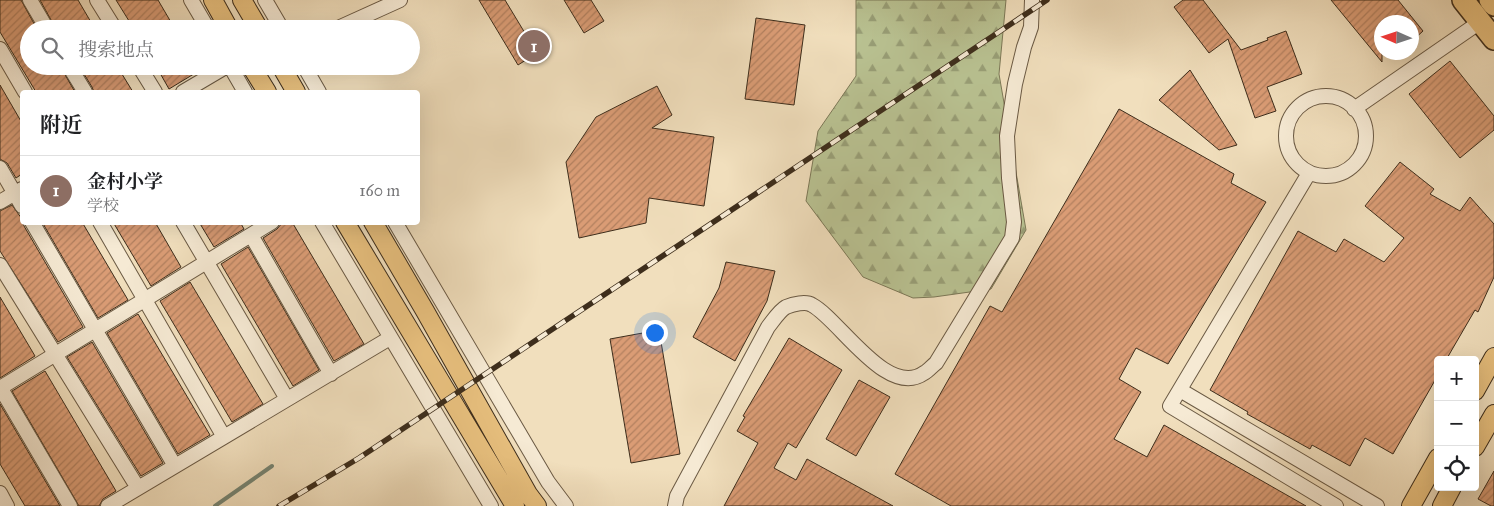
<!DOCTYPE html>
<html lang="zh">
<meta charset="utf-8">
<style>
:root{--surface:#fff;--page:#f6f6f6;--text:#202124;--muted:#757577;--line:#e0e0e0;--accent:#b45309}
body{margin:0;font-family:"IM FELL Great Primer","Noto Serif SC",serif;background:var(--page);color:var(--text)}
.controls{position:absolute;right:15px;bottom:15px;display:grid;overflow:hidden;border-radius:5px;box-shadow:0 5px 20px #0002}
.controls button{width:45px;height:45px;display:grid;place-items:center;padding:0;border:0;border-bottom:1px solid var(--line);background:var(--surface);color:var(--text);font:25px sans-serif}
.compass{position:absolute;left:1374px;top:15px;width:45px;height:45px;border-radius:50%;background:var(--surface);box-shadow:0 5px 20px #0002;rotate:273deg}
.you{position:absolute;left:654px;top:332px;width:18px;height:18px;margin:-12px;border:4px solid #fff;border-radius:50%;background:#1a73e8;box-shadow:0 0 0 8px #1a73e833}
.badge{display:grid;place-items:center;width:32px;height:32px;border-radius:50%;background:var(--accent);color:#fff;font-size:16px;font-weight:700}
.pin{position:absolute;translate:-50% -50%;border:2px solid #fff;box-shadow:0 1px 5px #0006}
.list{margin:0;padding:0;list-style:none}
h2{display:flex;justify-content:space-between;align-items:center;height:65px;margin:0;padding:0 20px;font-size:21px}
h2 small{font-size:16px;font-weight:400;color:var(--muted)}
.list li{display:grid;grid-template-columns:32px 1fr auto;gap:15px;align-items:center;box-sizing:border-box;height:70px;padding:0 20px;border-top:1px solid var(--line)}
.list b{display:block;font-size:19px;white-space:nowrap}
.list p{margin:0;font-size:16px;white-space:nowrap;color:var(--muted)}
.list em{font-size:16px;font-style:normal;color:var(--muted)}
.icon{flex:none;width:28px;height:28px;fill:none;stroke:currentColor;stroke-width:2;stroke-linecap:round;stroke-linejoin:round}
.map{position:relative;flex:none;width:1494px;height:506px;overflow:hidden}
.search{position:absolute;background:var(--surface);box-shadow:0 5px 20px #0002;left:20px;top:20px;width:400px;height:55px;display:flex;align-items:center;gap:12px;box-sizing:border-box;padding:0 18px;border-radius:28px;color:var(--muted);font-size:19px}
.panel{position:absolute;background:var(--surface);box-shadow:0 5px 20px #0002;left:20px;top:90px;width:400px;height:135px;border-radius:5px}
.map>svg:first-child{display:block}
.forest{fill:url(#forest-firs);stroke:#7c7857}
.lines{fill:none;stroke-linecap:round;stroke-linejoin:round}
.stream{stroke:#768472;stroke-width:4}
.building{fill:url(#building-hatch);stroke:#3e2e1c}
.minor-casing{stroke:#6b5a44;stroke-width:16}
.major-casing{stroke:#3e2e1c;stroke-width:20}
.highway-casing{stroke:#3e2e1c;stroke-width:24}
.minor{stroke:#f6ead4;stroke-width:14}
.major{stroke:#e8c07e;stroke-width:18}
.highway{stroke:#e8c07e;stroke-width:21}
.rail-casing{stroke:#3e2e1c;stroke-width:5.5}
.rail{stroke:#f6ead4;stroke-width:4;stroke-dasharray:11;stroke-linecap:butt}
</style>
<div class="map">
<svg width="1494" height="506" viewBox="0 0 1494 506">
<defs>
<pattern id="forest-firs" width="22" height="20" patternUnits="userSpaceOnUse" patternTransform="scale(1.25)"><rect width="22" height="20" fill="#b9c292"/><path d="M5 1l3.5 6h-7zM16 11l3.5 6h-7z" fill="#989e76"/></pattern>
<pattern id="building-hatch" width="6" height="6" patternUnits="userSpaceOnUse" patternTransform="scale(1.25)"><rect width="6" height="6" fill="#da9c75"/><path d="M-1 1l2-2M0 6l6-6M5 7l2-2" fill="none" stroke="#b2805f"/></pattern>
</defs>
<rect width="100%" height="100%" fill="#f1dfbd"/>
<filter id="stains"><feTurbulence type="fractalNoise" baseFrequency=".004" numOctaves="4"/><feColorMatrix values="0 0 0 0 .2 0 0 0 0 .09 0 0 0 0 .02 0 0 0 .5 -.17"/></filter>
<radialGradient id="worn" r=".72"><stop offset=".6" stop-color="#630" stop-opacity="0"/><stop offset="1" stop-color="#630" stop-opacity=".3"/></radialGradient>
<!-- forest -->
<path class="forest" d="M 856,0 L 1006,0 L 999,74 L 1026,230 L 991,289 L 934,297 L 913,298 L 863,277 L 806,201 L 818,131 L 856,76 Z"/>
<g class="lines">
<!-- stream -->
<path class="stream" d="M 215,506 L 272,466"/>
</g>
<!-- building -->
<path class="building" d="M 0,0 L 21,0 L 37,29 L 29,29 L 29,66 L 60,66 L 75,92 L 36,92 L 0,32 Z
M 40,0 L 78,0 L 95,29 L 56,29 Z
M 116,0 L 158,0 L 175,29 L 134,29 Z
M 479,0 L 505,0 L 537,53 L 518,65 Z
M 564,0 L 591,0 L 604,21 L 584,33 Z
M 1183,0 L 1203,0 L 1241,50 L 1268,40 L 1267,38 L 1286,31 L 1302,74 L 1267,87 L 1276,111 L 1255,118 L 1228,39 L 1209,53 L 1174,7 Z
M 1331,0 L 1398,0 L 1423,31 L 1412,41 L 1412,22 L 1382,22 L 1382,62 Z
M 756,18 L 805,25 L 794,105 L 745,99 Z
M 1450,61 L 1494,116 L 1494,130 L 1460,158 L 1409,94 Z
M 79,66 L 117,66 L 133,92 L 94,92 L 92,87 Z
M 156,66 L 207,66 L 169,89 Z
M 1190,70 L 1237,145 L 1219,150 L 1159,100 Z
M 0,85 L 22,123 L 22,174 L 16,178 L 7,163 L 0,159 Z
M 657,86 L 672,115 L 652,128 L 714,137 L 704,206 L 649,198 L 646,223 L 579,238 L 566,162 L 596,117 Z
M 1119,109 L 1234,174 L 1231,183 L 1266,202 L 1168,364 L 1136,348 L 1119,379 L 1141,392 L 1114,439 L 1147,457 L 1164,425 L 1306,506 L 951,506 L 895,474 L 990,306 L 1002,312 Z
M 1400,162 L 1434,189 L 1430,194 L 1460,211 L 1470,197 L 1494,224 L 1494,277 L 1478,312 L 1475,310 L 1446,360 L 1438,360 L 1438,375 L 1393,454 L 1365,438 L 1350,466 L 1312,445 L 1310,449 L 1247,414 L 1248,412 L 1210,390 L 1298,231 L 1336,252 L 1344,239 L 1384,262 L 1404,238 L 1365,206 Z
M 12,205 L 22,219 L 24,226 L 83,327 L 58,342 L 0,251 L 0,211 Z
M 42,222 L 82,222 L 128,300 L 98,318 Z
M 113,222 L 155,222 L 181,267 L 151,286 Z
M 199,222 L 240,222 L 244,229 L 214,247 Z
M 283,222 L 292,222 L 364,344 L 334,361 L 263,238 L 277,229 Z
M 248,247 L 319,370 L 293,386 L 221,264 Z
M 726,262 L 775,271 L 767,301 L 735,361 L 693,337 L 719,288 Z
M 190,282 L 263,404 L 232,422 L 160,301 Z
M 0,297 L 35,356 L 0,378 Z
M 138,314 L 210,435 L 178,454 L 107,333 Z
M 659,330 L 680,454 L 631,463 L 610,339 Z
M 789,338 L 842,370 L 796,448 L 788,443 L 774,468 L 796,480 L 807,459 L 893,506 L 724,506 L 758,443 L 737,431 L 745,417 L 743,416 Z
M 92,342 L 163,463 L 141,476 L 67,357 Z
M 45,371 L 116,491 L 103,499 L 99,506 L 79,506 L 12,391 Z
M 859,380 L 890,397 L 856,456 L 826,439 Z
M 0,404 L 60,506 L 25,506 L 0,464 Z
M 1494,471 L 1494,506 L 1491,506 L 1478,499 Z"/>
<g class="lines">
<!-- minor casing -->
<g class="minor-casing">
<path id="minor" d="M 30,0 L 47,29
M 97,0 L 115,29
M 191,0 L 208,29
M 265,0 L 282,29
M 336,29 L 400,0
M 0,49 L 25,92
M 69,66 L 85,92
M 139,66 L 155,92
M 230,66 L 245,92
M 304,66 L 319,92
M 183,92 L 227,66
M1286 136a40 40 0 1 1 80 0a40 40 0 1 1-80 0Z
M 1354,109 L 1480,22
M 0,168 L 22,206
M 1309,173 L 1170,406 L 1336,506
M 0,202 L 22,189
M 32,222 L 175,466
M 100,222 L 224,437
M 183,222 L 287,399
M 322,222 L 491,506
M 395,222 L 548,482 L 566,506
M 251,235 L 331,374
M 0,265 L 138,488
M 0,387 L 70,506
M 0,388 L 272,222
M 1180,390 L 1377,506
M 0,493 L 7,506
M 108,506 L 390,338
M 675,506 L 677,496 L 768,327 C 773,321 779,311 786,307 C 793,304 806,301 812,305 C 839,319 887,399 924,373 C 928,371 932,366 936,363 L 1012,238 L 1014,222 L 1009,178 L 1007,136 L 1015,84 L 1024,47 L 1031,27 L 1032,0"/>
</g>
<!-- major casing -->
<g class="major-casing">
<path id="major" d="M 213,0 L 229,29
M 242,0 L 259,29
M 251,66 L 267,92
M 281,66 L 296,92
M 345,222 L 515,506
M 373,222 L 425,311 L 528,494 L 537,506
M 1475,391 L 1494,357
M 1475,447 L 1494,414
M 1411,506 L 1438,458
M 1442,506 L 1452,487"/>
</g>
<!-- highway casing -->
<g class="highway-casing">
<path id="highway" d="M 1463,0 L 1494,39
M 1490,0 L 1494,5"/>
</g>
<!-- minor -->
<use href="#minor" class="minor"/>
<!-- major -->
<use href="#major" class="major"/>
<!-- highway -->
<use href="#highway" class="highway"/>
<!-- rail casing -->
<g class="rail-casing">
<path id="rail" d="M 279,506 L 359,458 L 1047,0"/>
</g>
<!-- rail -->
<use href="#rail" class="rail"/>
</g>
<rect width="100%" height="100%" filter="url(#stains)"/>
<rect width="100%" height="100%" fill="url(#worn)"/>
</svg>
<div class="controls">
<button>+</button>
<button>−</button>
<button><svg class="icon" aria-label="locate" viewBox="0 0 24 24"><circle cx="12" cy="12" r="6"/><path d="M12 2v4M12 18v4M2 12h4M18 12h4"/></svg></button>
</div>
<svg class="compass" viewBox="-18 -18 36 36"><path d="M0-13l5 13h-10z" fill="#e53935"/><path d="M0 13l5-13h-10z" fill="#757577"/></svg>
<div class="you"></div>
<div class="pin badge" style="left:534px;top:46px;background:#8d6e63">1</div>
<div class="search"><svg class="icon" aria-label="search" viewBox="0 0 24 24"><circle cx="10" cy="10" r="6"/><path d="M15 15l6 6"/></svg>搜索地点</div>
<section class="panel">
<h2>附近<small></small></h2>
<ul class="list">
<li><span class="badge" style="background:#8d6e63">1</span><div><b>金村小学</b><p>学校</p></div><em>160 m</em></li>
</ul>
</section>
</div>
